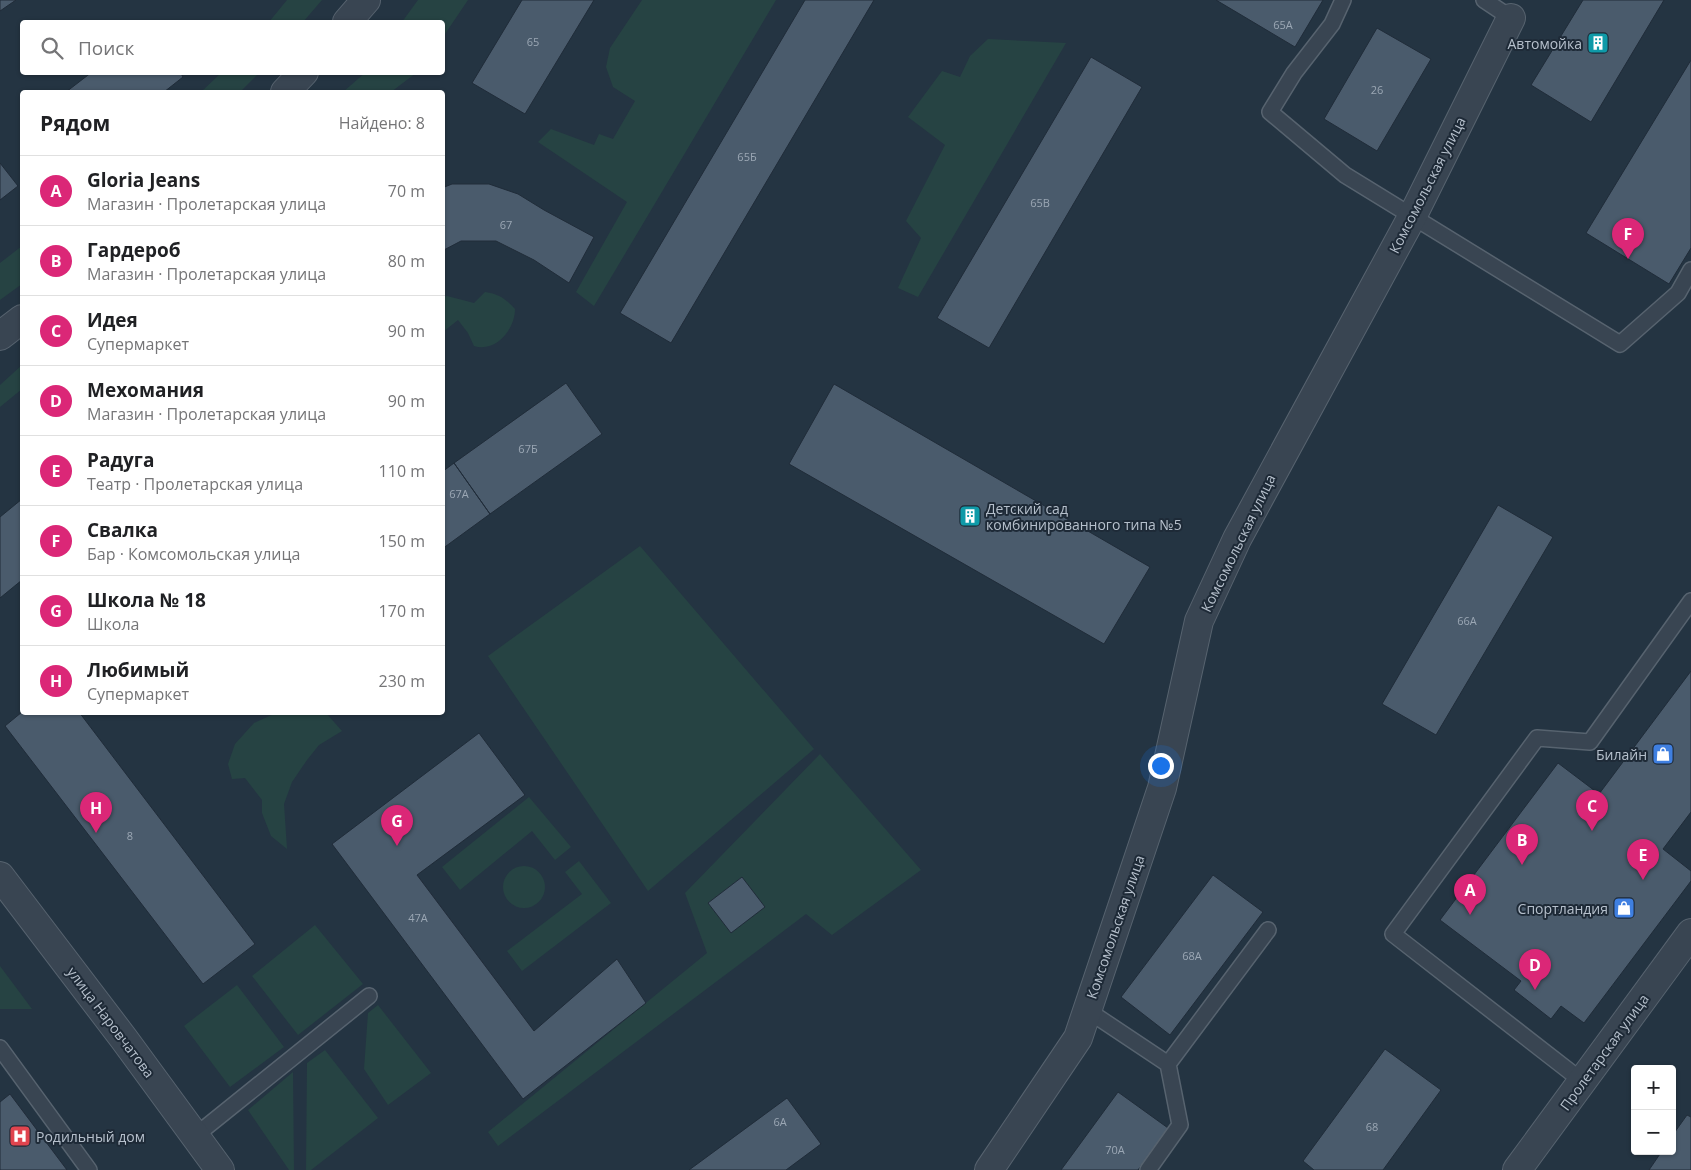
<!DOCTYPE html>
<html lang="ru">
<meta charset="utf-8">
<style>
:root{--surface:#fff;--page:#f2f2f2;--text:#202124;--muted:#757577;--line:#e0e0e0;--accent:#db2777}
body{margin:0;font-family:"Open Sans",sans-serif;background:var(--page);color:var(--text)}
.controls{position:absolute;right:15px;bottom:15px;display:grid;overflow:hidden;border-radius:5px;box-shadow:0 1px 4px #0004}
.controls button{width:45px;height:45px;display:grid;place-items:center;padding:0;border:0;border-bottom:1px solid var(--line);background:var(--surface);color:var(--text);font:25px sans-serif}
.you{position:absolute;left:1160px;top:765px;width:18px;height:18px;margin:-12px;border:4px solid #fff;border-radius:50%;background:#1a73e8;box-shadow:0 0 0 8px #1a73e833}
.badge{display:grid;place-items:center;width:32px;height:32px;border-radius:50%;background:var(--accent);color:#fff;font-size:16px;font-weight:700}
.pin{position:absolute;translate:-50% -41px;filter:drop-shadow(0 1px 2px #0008)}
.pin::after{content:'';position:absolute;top:26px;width:18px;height:15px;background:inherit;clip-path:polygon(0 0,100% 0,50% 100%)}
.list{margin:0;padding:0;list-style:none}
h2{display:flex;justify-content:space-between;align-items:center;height:65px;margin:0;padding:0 20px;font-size:21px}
h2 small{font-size:16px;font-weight:400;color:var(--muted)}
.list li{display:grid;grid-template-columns:32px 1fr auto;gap:15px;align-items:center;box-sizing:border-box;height:70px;padding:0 20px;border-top:1px solid var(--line)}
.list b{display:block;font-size:19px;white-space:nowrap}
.list p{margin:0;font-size:16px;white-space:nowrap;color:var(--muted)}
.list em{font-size:16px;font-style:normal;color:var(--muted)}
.icon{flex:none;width:28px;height:28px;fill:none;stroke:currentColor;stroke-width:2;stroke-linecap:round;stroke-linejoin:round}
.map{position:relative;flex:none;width:1691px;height:1170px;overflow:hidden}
.search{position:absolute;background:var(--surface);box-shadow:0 1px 4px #0004;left:20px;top:20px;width:425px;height:55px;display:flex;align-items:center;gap:12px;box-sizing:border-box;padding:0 18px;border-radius:5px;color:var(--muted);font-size:19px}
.panel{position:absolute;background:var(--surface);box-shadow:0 1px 4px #0004;left:20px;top:90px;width:425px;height:625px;border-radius:5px}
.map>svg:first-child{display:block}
.green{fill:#264343}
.building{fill:#4a5b6c;stroke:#202c39}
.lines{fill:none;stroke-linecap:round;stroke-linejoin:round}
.service-casing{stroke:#57636f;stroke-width:18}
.minor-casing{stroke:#57636f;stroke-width:30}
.tertiary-casing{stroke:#57636f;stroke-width:30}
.service{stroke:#394552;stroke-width:15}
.minor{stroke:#394552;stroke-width:28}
.tertiary{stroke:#394552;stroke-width:28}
.labels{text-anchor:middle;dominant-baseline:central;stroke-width:4;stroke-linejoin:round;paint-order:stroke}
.number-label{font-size:11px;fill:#9ba7b4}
.poi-label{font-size:14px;fill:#b6c0cc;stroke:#1e2a37;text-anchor:end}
.street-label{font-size:14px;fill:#b6c0cc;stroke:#1e2a37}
</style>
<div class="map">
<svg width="1691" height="1170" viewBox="0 0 1691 1170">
<rect width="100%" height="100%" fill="#243442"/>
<!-- green -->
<path class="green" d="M 287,0 L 322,0 L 303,22 L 269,22 Z
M 418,0 L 468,0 L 443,37 L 442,22 L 402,22 Z
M 642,0 L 776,0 L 594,306 L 576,292 L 627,202 L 538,142 L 551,129 L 594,145 L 599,134 L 613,139 L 635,101 L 613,87 L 606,67 L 610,48 Z
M 988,39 L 1066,43 L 918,297 L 898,288 L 921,238 L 906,221 L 945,145 L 908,117 L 942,71 L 960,77 L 970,56 Z
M 366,72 L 416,72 L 416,73 L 391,92 L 343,92 Z
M 221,73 L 221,72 L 259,73 L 240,92 L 201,92 Z
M 22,246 L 22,284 L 0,300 L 0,263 Z
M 485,292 C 499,294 506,299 515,309 C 515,330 495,353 474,346 L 468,333 L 458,320 L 443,332 L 443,297 L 447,296 L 474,303 Z
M 22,365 L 22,389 L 0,407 L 0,385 Z
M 640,546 L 814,749 L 648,891 L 488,656 Z
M 276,713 L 326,713 L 342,731 L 319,745 L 307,760 L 292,782 L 284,804 L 287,849 L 271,836 L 262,813 L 262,800 L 245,778 L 232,779 L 228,764 L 235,744 L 254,723 Z
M 820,754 L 921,870 L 832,935 L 806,914 L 498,1146 L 488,1132 L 707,953 L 685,893 Z
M 529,797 L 571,847 L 555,860 L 532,831 L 460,890 L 442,867 Z
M 579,861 L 611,903 L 522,971 L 507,951 L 582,894 L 565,872 Z
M503 887a21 21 0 1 1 42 0a21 21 0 1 1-42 0Z
M 315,925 L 363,984 L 298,1035 L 252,976 Z
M 0,966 L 32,1009 L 0,1009 Z
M 237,985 L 284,1047 L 230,1087 L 184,1026 Z
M 378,1005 L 431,1073 L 388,1105 L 364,1069 L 368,1013 Z
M 325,1050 L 378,1118 L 311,1170 L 306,1170 L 307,1063 Z
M 293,1072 L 294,1170 L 289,1170 L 248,1110 Z"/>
<!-- building -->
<path class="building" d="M 0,0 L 16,0 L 0,11 Z
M 522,0 L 594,0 L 525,114 L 472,83 Z
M 805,0 L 874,0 L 671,343 L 620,313 Z
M 1216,0 L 1323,0 L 1295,47 Z
M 1583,0 L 1664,0 L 1591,122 L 1531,85 Z
M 1377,28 L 1431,59 L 1377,151 L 1324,119 Z
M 1091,57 L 1142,87 L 989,348 L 937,318 Z
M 1691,60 L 1691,248 L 1669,284 L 1586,233 Z
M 92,72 L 180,72 L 183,77 L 164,92 L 66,92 Z
M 0,163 L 18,186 L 0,200 Z
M 452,184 L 489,184 L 518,194 L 544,210 L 594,237 L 569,283 L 534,260 L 496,241 L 461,241 L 442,251 L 442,188 Z
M 566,383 L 602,434 L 490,514 L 454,463 Z
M 834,384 L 1150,567 L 1104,644 L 789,464 Z
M 454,463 L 490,514 L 442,549 L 442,472 Z
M 22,499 L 22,580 L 0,598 L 0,517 Z
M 1498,505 L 1553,537 L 1436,735 L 1382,704 Z
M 1691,671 L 1691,812 L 1663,849 L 1691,871 L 1691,881 L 1584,1023 L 1561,1006 L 1551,1019 L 1514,990 L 1521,981 L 1440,920 L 1558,763 L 1599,794 Z
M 22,712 L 79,712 L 255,944 L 203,984 L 5,726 Z
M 479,733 L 525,795 L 417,875 L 534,1031 L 617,959 L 646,1003 L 523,1099 L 332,844 Z
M 1213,875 L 1263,912 L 1170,1035 L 1121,997 Z
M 742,877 L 765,907 L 731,933 L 708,903 Z
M 1385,1049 L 1441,1090 L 1383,1170 L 1314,1170 L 1303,1161 Z
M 1118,1092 L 1168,1128 L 1138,1170 L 1061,1170 Z
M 10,1094 L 67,1170 L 0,1170 L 0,1102 Z
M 787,1098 L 821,1144 L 786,1170 L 689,1170 Z
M 1687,1115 L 1691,1117 L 1691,1170 L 1649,1170 L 1662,1151 L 1672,1151 L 1672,1136 Z"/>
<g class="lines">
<!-- service casing -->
<g class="service-casing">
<path id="service" d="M 1343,0 L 1332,24 L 1294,73 L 1270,112 L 1345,175 L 1620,344 L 1678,293 L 1691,270
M 1484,0 L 1511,18
M 1087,1010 L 1168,1064 L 1268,930
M 0,1048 L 89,1170
M 1582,1081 L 1393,934 L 1537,738 L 1590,742 L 1691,601
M 195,1136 L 369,996
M 1148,1170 L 1180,1125 L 1168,1064"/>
</g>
<!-- minor casing -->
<g class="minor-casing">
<path id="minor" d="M 0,876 L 124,1039 L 220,1170
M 989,1170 L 1078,1038 L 1162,788 L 1199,621 L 1237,539 L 1412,217 L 1511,18"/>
</g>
<!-- tertiary casing -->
<g class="tertiary-casing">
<path id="tertiary" d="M 347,22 L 366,0
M 285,92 L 304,72
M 0,336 L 22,319
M 1517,1170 L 1691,933"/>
</g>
<!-- service -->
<use href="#service" class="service"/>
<!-- minor -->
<use href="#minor" class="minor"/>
<!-- tertiary -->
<use href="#tertiary" class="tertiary"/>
</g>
<!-- icons -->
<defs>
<g id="building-square" transform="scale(1.125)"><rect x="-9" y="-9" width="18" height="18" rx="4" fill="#0f9aa8" stroke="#1e2a37"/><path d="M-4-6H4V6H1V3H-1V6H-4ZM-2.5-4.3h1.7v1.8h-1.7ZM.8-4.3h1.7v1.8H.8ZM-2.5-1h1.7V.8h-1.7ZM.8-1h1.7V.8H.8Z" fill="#fff"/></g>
<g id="shop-square" transform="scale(1.125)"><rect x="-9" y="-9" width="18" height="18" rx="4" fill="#3f7fe0" stroke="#1e2a37"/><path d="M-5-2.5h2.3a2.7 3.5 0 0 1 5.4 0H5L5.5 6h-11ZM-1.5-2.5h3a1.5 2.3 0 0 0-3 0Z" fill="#fff"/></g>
<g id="hospital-square" transform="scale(1.125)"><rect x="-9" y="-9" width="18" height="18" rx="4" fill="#e0444e" stroke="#1e2a37"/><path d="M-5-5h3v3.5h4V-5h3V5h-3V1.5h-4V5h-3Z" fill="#fff"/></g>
</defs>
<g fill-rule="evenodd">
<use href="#building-square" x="1598" y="43"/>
<use href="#building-square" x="970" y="516"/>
<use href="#shop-square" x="1663" y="754"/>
<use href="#shop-square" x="1624" y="908"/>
<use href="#hospital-square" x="20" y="1136"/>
</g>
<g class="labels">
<!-- number labels -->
<g class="number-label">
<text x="1283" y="24">65А</text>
<text x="533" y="41">65</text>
<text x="1377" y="89">26</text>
<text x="747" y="156">65Б</text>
<text x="1040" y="202">65В</text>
<text x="506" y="224">67</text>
<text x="528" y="448">67Б</text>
<text x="459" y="493">67А</text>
<text x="1467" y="620">66А</text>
<text x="130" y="835">8</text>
<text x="418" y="917">47А</text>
<text x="1192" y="955">68А</text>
<text x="780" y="1121">6А</text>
<text x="1372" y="1126">68</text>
<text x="1115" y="1149">70А</text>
</g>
<!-- poi labels -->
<g class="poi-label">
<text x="1582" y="43">Автомойка</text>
<text x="986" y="508" text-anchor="start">Детский сад<tspan x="986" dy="16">комбинированного типа №5</tspan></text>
<text x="1647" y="754">Билайн</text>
<text x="1608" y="908">Спортландия</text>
<text x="36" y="1136" text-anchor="start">Родильный дом</text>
</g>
<!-- street labels -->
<g class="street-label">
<text transform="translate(1427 185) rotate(-63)">Комсомольская улица</text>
<text transform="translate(1238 543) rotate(-64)">Комсомольская улица</text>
<text transform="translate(1115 927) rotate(-71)">Комсомольская улица</text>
<text transform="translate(111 1022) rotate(53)">улица Наровчатова</text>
<text transform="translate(1604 1052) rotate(-54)">Пролетарская улица</text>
</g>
</g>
</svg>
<div class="controls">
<button>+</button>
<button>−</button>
</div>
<div class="you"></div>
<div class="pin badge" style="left:1470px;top:915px">A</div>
<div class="pin badge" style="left:1522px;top:865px">B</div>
<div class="pin badge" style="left:1592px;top:831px">C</div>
<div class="pin badge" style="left:1535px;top:990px">D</div>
<div class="pin badge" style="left:1643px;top:880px">E</div>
<div class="pin badge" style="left:1628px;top:259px">F</div>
<div class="pin badge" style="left:397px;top:846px">G</div>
<div class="pin badge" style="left:96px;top:833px">H</div>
<div class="search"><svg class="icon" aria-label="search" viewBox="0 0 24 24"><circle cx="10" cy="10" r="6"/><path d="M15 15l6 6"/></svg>Поиск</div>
<section class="panel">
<h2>Рядом<small>Найдено: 8</small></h2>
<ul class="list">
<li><span class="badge">A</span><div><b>Gloria Jeans</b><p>Магазин · Пролетарская улица</p></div><em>70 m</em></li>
<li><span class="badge">B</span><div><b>Гардероб</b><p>Магазин · Пролетарская улица</p></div><em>80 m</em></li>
<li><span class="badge">C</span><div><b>Идея</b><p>Супермаркет</p></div><em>90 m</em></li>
<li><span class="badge">D</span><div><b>Мехомания</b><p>Магазин · Пролетарская улица</p></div><em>90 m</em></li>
<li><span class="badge">E</span><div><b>Радуга</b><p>Театр · Пролетарская улица</p></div><em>110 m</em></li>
<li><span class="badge">F</span><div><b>Свалка</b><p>Бар · Комсомольская улица</p></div><em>150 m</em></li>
<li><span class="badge">G</span><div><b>Школа № 18</b><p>Школа</p></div><em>170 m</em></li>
<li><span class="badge">H</span><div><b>Любимый</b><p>Супермаркет</p></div><em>230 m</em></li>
</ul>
</section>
</div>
